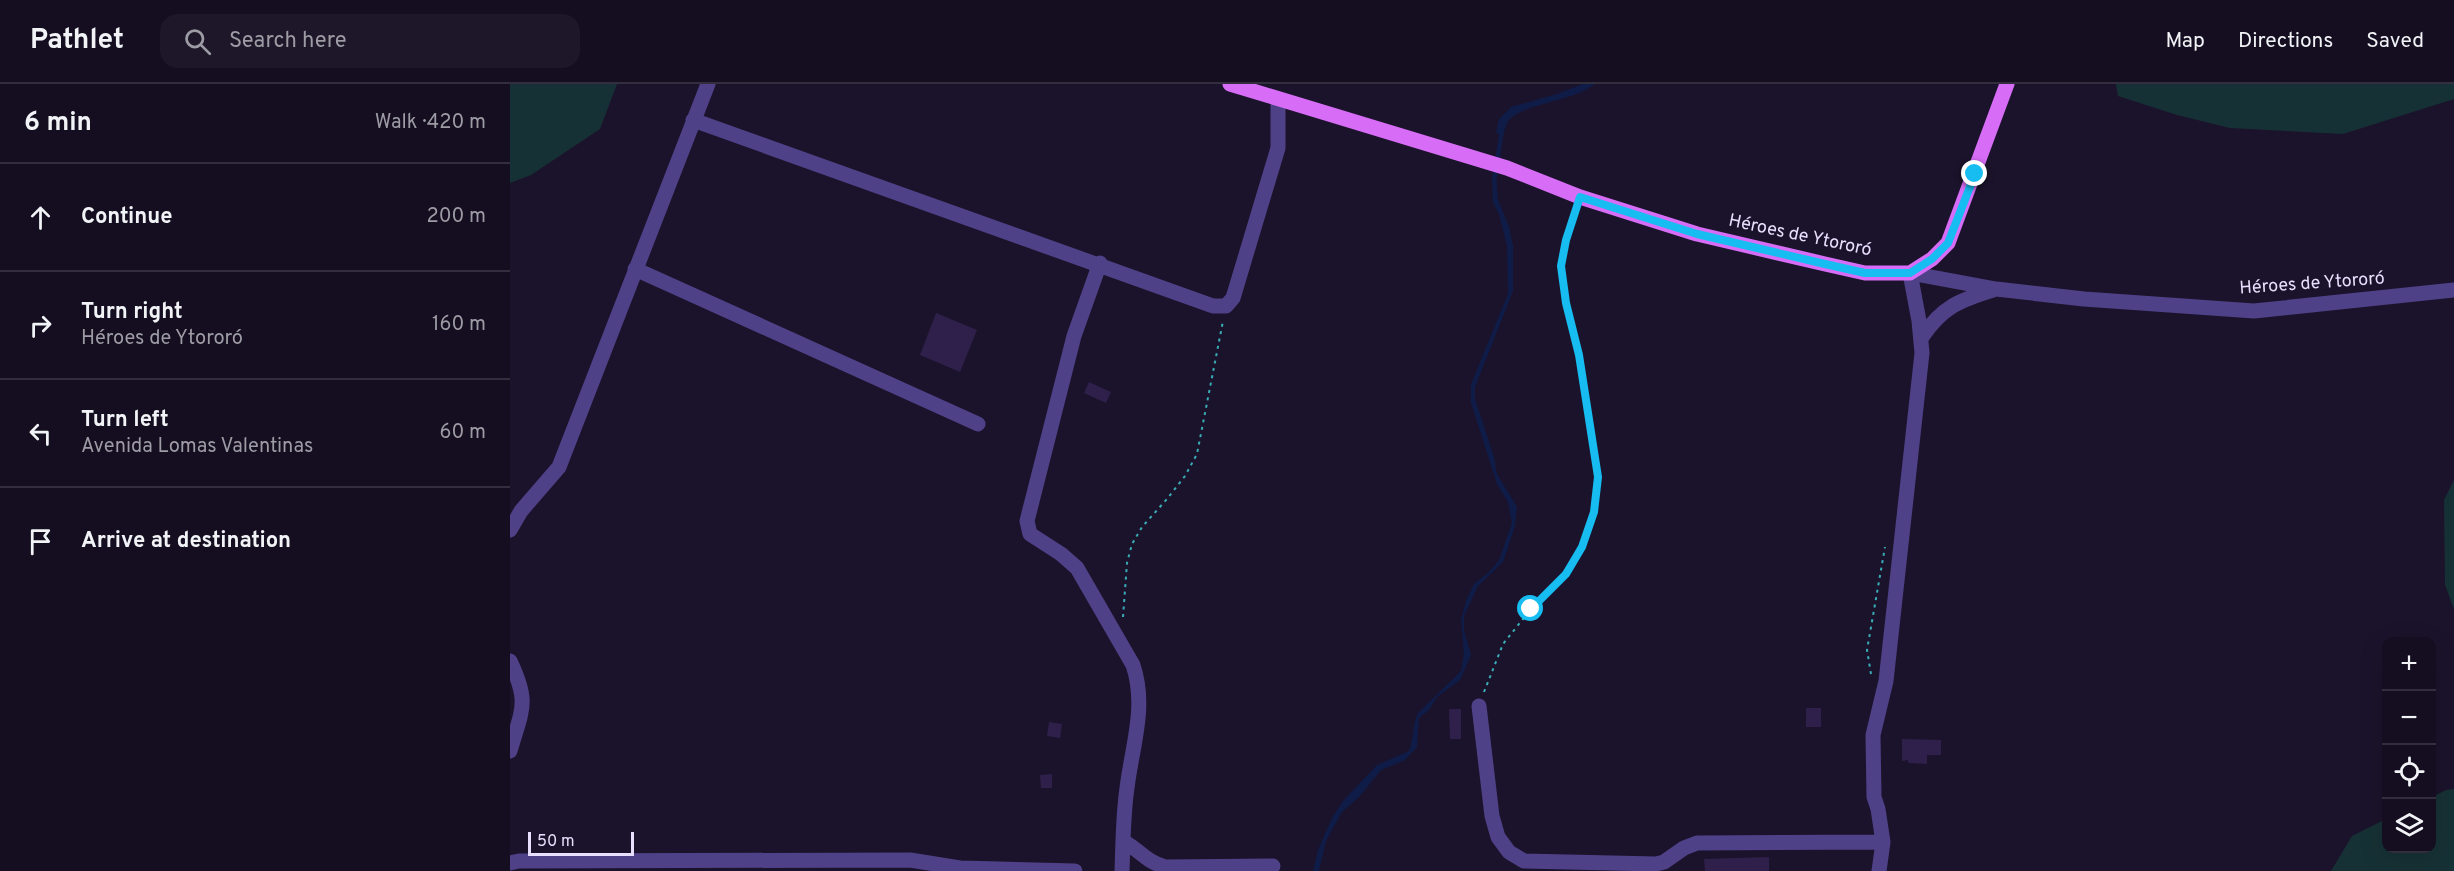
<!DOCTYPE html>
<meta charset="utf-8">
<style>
:root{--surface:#140e20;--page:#1d1729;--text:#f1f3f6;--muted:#9d9ca5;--line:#332e3e}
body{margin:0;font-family:Overpass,sans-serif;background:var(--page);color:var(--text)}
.controls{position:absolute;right:18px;bottom:18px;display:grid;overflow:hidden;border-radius:12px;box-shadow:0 6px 24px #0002}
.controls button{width:54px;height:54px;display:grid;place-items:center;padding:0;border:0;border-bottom:2px solid var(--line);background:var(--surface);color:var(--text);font:30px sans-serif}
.scale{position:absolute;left:18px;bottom:15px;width:106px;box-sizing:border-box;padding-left:6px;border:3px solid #e7dffd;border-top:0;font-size:16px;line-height:21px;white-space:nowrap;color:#e7dffd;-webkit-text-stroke:4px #1b132b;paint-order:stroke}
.stop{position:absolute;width:18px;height:18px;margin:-14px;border:4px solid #17bcf1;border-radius:50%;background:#fff}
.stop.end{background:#17bcf1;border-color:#fff;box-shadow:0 2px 6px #0008}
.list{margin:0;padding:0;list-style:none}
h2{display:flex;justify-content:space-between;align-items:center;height:78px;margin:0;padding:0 24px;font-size:26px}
h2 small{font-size:20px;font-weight:400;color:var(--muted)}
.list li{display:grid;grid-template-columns:39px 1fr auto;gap:18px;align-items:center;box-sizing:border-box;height:108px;padding:0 24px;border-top:2px solid var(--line)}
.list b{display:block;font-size:22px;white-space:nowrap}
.list p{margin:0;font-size:20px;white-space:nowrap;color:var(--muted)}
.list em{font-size:20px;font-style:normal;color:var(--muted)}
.icon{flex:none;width:33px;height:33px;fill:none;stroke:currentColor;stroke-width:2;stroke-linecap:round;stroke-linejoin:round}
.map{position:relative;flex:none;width:1944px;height:787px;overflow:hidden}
header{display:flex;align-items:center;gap:36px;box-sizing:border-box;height:84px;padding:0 30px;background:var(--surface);border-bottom:2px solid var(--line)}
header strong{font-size:28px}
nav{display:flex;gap:33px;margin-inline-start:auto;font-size:21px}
.search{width:420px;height:54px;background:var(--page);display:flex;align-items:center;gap:15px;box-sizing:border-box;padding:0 21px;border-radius:18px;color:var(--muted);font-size:22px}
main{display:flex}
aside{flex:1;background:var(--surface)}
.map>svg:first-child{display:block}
.green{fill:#163135}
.water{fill:#0f1c48}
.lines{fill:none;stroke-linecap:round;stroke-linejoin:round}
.stream{stroke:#0f1c48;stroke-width:4.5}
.building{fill:#2f204b}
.path{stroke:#39adb7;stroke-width:2;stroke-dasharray:3 4.5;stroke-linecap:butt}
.minor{stroke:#4e4187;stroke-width:15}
.major{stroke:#d76df6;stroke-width:15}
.route{stroke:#17bcf1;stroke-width:8}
.labels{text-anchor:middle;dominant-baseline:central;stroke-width:5;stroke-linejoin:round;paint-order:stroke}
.street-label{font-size:18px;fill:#e7dffd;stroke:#1b132b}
</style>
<header>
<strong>Pathlet</strong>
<div class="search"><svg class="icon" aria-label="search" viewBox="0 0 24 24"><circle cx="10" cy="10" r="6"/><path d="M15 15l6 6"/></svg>Search here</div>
<nav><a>Map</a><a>Directions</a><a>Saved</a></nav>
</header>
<main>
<aside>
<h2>6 min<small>Walk · 420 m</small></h2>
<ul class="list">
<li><svg class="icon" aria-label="ahead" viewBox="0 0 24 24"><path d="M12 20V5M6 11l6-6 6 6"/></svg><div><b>Continue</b></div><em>200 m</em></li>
<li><svg class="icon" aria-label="right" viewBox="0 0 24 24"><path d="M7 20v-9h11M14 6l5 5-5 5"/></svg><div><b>Turn right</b><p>Héroes de Ytororó</p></div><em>160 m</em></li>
<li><svg class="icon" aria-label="left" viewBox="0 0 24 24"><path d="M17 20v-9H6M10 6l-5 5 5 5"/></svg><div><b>Turn left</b><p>Avenida Lomas Valentinas</p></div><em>60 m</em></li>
<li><svg class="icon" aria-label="arrive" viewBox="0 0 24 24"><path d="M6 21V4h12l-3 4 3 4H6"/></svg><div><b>Arrive at destination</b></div></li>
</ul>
</aside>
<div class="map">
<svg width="1944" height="787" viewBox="0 0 1944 787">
<rect width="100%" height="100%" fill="#1b132b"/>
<!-- green -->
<path class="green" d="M 0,0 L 107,0 L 90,45 L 21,91 L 0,99 Z
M 1606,0 L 1944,0 L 1944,15 L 1833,50 L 1720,44 L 1667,31 L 1608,12 Z
M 1944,396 L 1944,525 L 1935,501 L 1934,416 Z
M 1944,705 L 1944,787 L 1821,787 L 1842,752 L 1876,735 L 1876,764 L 1922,764 L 1922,713 L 1936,706 Z"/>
<!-- water -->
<path class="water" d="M 1073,0 L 1085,0 C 1064,17 1018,19 1001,34 C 996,38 995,46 993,51 L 986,49 L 989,35 L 1001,23 L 1047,10 Z
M 982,91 L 986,93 L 988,116 L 999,143 L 1003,162 L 1003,207 L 965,303 L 965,315 L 984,373 L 987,390 L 1007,423 L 1005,442 L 993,478 L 968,502 L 954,532 L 954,546 L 961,571 L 950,596 L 927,613 L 919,626 L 909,634 L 907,663 L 895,676 L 871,686 L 850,712 L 832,728 L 816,757 L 809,787 L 803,787 L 808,766 L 822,734 L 833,717 L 867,681 L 899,667 C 904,654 902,641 908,629 L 951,587 L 954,570 L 951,536 L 956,517 L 964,500 L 979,488 L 989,476 L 1002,439 L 998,418 L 987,400 L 961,319 L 961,300 L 998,210 L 997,162 L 989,130 L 983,119 Z"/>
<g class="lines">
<!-- stream -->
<path class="stream" d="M 984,97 L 992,46"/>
</g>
<!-- building -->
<path class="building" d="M 426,229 L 467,246 L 450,288 L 410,271 Z
M 579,298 L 601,308 L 596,319 L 574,309 Z
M 1296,624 L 1311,624 L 1311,643 L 1296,643 Z
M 939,625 L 951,625 L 951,655 L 940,655 Z
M 539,638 L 552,640 L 550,654 L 537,652 Z
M 1392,655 L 1431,656 L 1431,671 L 1417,671 L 1417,680 L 1398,679 L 1398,676 L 1392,677 Z
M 542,690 L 542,704 L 531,704 L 530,691 Z
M 1259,773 L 1259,787 L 1195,787 L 1194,775 Z"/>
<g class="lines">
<!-- path -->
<path class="path" d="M 613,533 L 617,479 L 622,460 L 632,443 L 657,415 L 675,392 L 687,370 L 713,237
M 1361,590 L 1357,566 L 1375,463
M 974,608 L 993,560 L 1021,525 L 1056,490 L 1072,463 L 1084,428 L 1088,393 L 1069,271 L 1056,219 L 1051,182 L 1056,156 L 1066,126"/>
<!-- minor -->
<path class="minor" d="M 183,36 L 703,222 L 716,222 L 723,214 L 768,64 L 768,15
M 590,179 L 564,252 L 517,437 L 520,450 L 551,470 L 567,484 L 623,581 C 637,623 622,662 617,704 C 613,731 613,760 612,787
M 125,185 L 468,340
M 1412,253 C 1432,223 1450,216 1483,206
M 0,446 L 11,427 L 49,383 L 198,0
M 0,577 C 20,619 12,625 0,667
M 969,622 L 982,732 L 988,753 L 999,768 L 1014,777 L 1146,780 L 1154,778 L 1174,764 L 1187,759 L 1373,758
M 613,757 C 631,767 635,777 655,783 L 763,782
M 0,779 L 9,777 L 400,776 L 450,784 L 565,787
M 1369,787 L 1373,758 L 1368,725 L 1364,713 L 1363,651 L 1376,597 L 1412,269 L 1409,237 L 1400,189 L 1486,205 L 1574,215 L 1744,227 L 1944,206"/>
<!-- major -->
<path class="major" d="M 720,0 L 997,84 L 1070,113 L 1187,150 L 1315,180 L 1355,189 L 1400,189 L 1422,175 L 1438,159 L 1497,0"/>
</g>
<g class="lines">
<!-- route -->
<path class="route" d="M 1021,525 L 1056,490 L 1072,463 L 1084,428 L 1088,393 L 1069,271 L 1056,219 L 1051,182 L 1056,156 L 1070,113 L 1187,150 L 1315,180 L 1355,189 L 1400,189 L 1422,175 L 1438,159 L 1465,90"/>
</g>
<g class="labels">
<!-- street labels -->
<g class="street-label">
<text transform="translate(1290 152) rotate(12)">Héroes de Ytororó</text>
<text transform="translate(1802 200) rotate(-4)">Héroes de Ytororó</text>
</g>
</g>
</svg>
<div class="controls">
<button>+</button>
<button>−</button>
<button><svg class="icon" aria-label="locate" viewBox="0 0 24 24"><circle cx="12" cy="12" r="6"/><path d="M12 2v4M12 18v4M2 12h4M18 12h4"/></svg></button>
<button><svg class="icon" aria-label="layers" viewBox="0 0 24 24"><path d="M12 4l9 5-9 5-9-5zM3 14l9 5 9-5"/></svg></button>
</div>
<div class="scale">50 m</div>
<div class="stop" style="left:1021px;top:525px"></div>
<div class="stop end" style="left:1465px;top:90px"></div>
</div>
</main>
